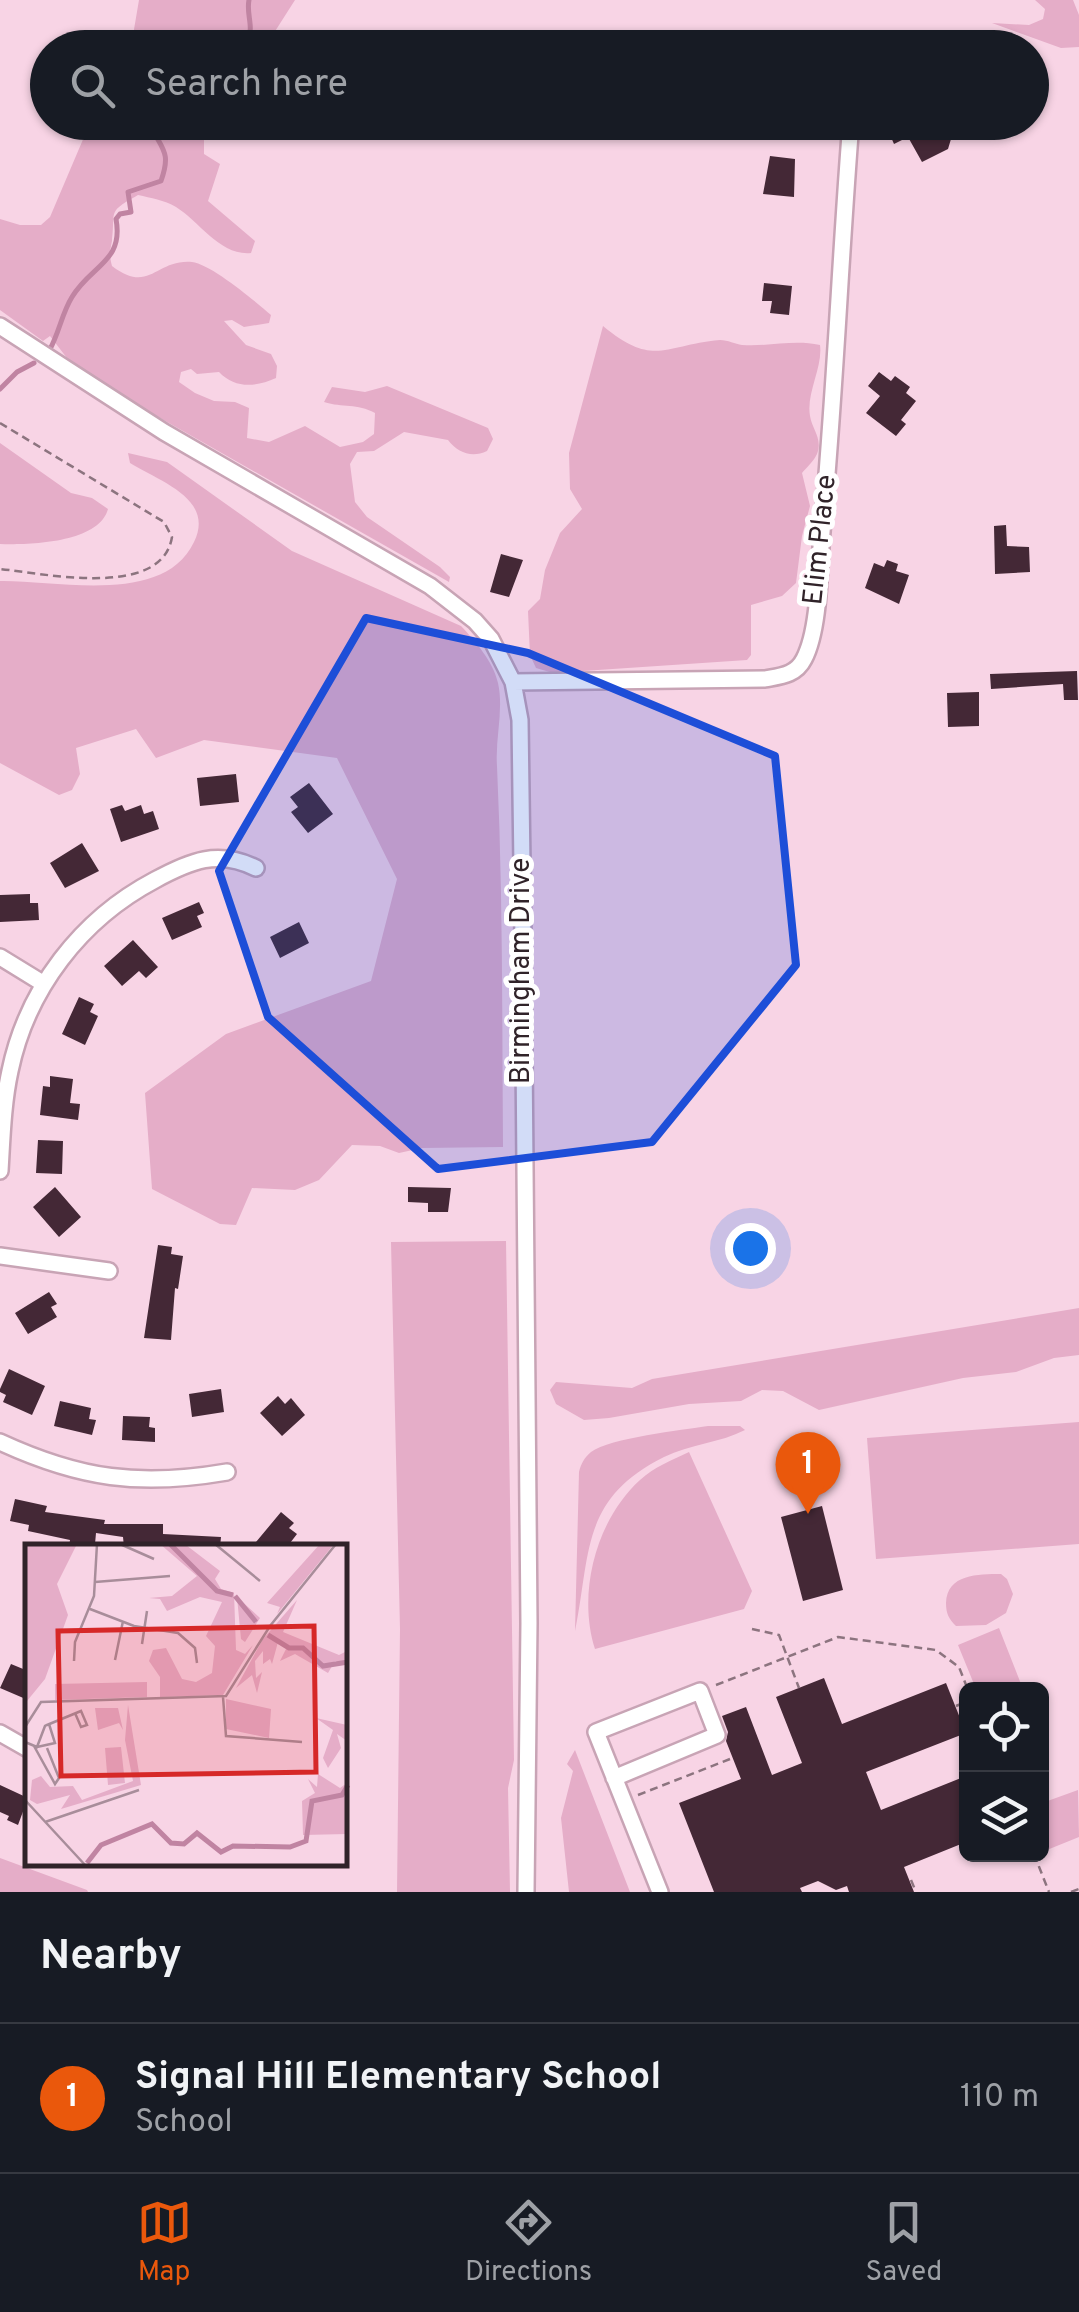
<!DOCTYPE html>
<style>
:root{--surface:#171b24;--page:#242831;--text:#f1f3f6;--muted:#9ea1a6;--line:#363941;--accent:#ea580c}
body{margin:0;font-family:Overpass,sans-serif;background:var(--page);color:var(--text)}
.controls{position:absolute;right:30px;bottom:30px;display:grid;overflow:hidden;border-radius:15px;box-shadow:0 2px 8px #0004}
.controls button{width:90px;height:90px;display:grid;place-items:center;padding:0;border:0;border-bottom:2px solid var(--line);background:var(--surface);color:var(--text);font:50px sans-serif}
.you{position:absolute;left:750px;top:1248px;width:35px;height:35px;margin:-25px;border:8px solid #fff;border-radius:50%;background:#1a73e8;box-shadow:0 0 0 15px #1a73e833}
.badge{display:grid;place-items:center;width:65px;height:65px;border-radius:50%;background:var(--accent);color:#fff;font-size:32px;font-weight:700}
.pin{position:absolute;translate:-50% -82px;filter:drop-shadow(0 2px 5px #0008)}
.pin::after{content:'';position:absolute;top:52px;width:35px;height:30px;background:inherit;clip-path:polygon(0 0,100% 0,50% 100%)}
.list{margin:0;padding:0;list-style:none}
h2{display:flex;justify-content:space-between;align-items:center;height:130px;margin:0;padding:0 40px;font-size:42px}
h2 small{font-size:32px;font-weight:400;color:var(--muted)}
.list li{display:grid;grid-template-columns:65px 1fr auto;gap:30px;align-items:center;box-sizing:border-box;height:150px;padding:0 40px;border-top:2px solid var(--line)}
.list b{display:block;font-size:38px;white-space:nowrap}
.list p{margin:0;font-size:32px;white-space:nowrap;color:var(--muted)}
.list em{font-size:32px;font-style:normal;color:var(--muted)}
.icon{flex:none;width:55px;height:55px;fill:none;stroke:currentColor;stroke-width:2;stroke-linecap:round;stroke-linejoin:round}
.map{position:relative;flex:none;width:1079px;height:1892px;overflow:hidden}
.search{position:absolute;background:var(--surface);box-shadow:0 2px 8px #0004;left:30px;right:30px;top:30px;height:110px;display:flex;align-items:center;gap:25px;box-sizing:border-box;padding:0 35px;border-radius:55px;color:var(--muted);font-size:38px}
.sheet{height:280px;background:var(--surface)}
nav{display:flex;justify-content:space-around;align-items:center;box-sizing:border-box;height:140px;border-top:2px solid var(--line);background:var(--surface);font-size:28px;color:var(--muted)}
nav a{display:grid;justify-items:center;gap:5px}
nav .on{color:var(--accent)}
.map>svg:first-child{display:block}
.green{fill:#e5adc8}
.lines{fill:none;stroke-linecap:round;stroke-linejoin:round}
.stream{stroke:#c084a2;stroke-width:5}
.building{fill:#442836}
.minor-casing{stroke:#c8a4b5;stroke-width:20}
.path{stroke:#8c747f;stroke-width:2.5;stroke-dasharray:8 5;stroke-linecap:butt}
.minor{stroke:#fff;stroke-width:15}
.marked{fill:#1d4ed8;fill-opacity:0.2;stroke:#1d4ed8;stroke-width:8;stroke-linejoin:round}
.labels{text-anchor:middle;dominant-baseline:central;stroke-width:10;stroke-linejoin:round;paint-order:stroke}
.street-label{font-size:28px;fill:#302329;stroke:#fff}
.inset-river{fill:none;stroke:#c084a2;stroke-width:5}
.inset-road{fill:none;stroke:#a88d9a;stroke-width:2.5}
.view{fill:#d62828;fill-opacity:0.15;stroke:#d62828;stroke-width:5}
.inset-edge{fill:none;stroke:#302329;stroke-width:5}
</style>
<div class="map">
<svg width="1079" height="1892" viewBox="0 0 1079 1892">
<rect width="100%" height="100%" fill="#f8d4e5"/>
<!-- green -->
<path class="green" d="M 139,0 L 295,0 L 265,47 L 131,47 Z
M 1035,0 L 1073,0 L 1079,15 L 1079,47 L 1061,48 L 992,23 L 1029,25 L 1043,19 L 1045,9 Z
M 90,123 L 213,123 L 204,138 L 204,154 L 220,164 L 208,201 L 255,241 L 251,253 C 220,256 200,222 176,207 C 164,200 151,198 138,195 C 106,213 116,210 112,241 C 110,251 109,255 112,266 C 150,295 155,259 192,262 C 211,264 256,302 271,315 L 269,323 L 244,327 L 232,320 L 224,321 L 246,345 L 271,354 L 277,366 L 276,378 C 256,387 235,389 219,372 L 197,374 L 191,369 L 181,372 L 179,382 L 195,393 L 214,401 L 235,402 L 249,408 L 247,438 L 269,442 L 305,426 L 340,447 L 363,442 L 374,434 L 375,413 C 357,403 343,408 324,402 L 332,387 L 365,392 L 387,386 L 488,428 L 493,439 L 487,451 C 472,458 458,453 448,440 L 404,432 L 374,451 L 357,452 L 350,464 L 355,502 L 367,517 L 440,567 L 450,577 L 449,582 L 88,377 L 70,362 L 50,336 L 43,341 L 0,310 L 0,219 L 20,225 L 41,225 L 50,217 Z
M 603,326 C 654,368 664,345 720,340 C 728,340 735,344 742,345 C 769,347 793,339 820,345 C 823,367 806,393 810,416 C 812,429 823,439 817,454 C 814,461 806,468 802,473 L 810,506 L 802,536 L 796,583 L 782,596 L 751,605 L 751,655 L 747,660 L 553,673 L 536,668 L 530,655 L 528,611 L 540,599 L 545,570 L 560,533 L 582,509 L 570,489 L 569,453 Z
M 0,443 L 71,493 L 92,498 L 108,509 C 99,543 29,545 0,544 Z
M 128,453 L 167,462 L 292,551 L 461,626 C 475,641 493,661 498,683 C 504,710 495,738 497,766 C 503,893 502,1020 503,1147 L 422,1148 L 399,1153 L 380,1146 L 352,1145 L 319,1180 L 295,1190 L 252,1188 L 236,1225 L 220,1224 L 152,1189 L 145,1093 L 226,1034 L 371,981 L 397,879 L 337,758 L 204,740 L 156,758 L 136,729 L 76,748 L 80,774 L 72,790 L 59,795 L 0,763 L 0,581 C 57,580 164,606 194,542 C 215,499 161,482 130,463 Z
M 506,1241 L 514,1760 L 508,1788 L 510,1892 L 397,1892 L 400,1629 L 391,1242 Z
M 1079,1308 L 1079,1355 L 1054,1358 L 1016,1372 L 963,1378 L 819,1410 L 783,1391 L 762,1390 L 741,1401 L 689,1404 L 609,1418 L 584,1420 L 556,1404 L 550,1390 L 556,1382 L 632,1388 L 652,1379 Z
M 1079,1422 L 1079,1544 L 876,1559 L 867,1438 Z
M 708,1426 L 740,1426 L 745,1430 C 720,1443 690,1444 664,1457 C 580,1499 591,1553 575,1631 L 579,1472 C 581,1464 584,1458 591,1452 C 610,1438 682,1430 708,1426 Z
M 689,1452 L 752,1591 L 744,1609 L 595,1649 C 577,1593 596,1520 640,1480 C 654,1467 672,1460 689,1452 Z
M 1001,1574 L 1007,1579 L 1013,1594 L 1006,1613 L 986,1625 L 956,1626 C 949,1619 946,1614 946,1603 C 947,1574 978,1574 1001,1574 Z
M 999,1628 L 1023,1689 L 976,1689 L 958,1645 Z
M 575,1750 L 630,1892 L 569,1892 L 561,1818 L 573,1771 L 567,1764 Z
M 1078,1790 L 1079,1837 L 1042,1852 L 1042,1803 Z
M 0,1858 L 87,1890 L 88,1892 L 0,1892 Z"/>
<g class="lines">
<!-- stream -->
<path class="stream" d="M 189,48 L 194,44 L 215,48
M 230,48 L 248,40 C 254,26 246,14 249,0
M 50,349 C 59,333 62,313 72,297 C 91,265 124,262 116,219 L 120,214 L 131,212 L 128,192 L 161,181 C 172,150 161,150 149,122
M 0,389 L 17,372 L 34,363"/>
</g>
<!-- building -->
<path class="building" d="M 899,122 L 944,122 L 951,139 L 948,149 L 922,162 L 908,137 L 894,144 L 887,128 Z
M 770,156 L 795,159 L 794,197 L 763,194 Z
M 764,283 L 792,286 L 789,315 L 770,313 L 772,301 L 762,301 Z
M 879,372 L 891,381 L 895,376 L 910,387 L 906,393 L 916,401 L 901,420 L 906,424 L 896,436 L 866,413 L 880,396 L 868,386 Z
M 1006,525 L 1007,546 L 1029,547 L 1030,572 L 995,574 L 994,526 Z
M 501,554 L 523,560 L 509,597 L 490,592 Z
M 887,560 L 898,564 L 896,571 L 909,575 L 899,604 L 865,588 L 874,563 L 884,567 Z
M 1077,671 L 1078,700 L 1064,700 L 1063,684 L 991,689 L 990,674 Z
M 979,692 L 979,726 L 948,727 L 947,693 Z
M 236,774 L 239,802 L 200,806 L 197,778 Z
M 309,783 L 333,814 L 308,833 L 291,812 L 298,807 L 290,797 Z
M 122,805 L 125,811 L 141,805 L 144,814 L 153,811 L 159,829 L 121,842 L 110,809 Z
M 82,843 L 99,871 L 65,888 L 50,863 Z
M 30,894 L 30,903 L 38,903 L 39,920 L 0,922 L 0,895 Z
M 199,902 L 204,913 L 197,916 L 202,927 L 172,940 L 162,918 Z
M 299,922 L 309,943 L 280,958 L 270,937 Z
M 133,940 L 158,967 L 146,978 L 139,971 L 122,986 L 104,966 Z
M 79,997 L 94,1004 L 90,1012 L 98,1016 L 85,1045 L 62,1034 Z
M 50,1076 L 73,1079 L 70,1103 L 80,1104 L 78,1120 L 40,1115 L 43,1086 L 50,1087 Z
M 38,1140 L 63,1141 L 62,1174 L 36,1173 Z
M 55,1187 L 81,1217 L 59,1237 L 33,1207 Z
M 408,1187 L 451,1188 L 448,1212 L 428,1212 L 428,1203 L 408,1202 Z
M 158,1245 L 172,1247 L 171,1254 L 183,1256 L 178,1289 L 175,1288 L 171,1340 L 144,1338 Z
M 49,1292 L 57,1304 L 51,1307 L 57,1317 L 28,1334 L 15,1313 Z
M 9,1369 L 45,1386 L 32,1415 L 3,1402 L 6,1395 L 0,1392 L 0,1389 Z
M 221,1389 L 224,1412 L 192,1417 L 189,1394 Z
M 278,1396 L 285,1404 L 291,1398 L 305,1415 L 282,1436 L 260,1413 Z
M 60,1401 L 91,1408 L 89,1419 L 96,1420 L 92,1435 L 54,1426 Z
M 123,1416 L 150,1417 L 149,1427 L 155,1428 L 155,1442 L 122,1440 Z
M 15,1499 L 47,1506 L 45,1512 L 105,1520 L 104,1524 L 163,1524 L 163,1534 L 221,1537 L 220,1547 L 124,1547 L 123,1537 L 96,1533 L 95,1544 L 69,1547 L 70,1540 L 28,1531 L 29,1525 L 10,1521 Z
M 822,1506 L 843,1590 L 803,1601 L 781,1517 Z
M 281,1512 L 294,1523 L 289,1528 L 297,1534 L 287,1547 L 263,1547 L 256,1542 Z
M 11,1664 L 28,1671 L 28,1700 L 0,1688 Z
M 824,1678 L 842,1724 L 946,1683 L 966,1733 L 866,1772 L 881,1810 L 966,1776 L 966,1842 L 904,1867 L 914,1892 L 849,1892 L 847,1886 L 836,1890 L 818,1881 L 800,1888 L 802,1892 L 714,1892 L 679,1803 L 741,1779 L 726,1741 L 728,1732 L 722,1716 L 746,1707 L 772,1775 L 802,1763 L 776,1697 Z
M 0,1785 L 28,1798 L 18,1825 L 7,1820 L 9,1816 L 0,1812 Z"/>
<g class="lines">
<!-- minor casing -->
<g class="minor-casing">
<path id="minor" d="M 0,326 L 164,432 L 430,586 L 475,621 L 491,639 L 513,682 L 520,720 L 523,940 L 529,1623 L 526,1892
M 513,682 L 765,679 C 781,676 796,675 804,659 C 820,628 819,568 822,532 C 835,396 840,259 851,122
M 0,957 L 44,984
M 0,1171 C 2,1137 3,1103 10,1071 C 27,989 81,919 155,880 C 190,861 218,849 256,868
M 0,1256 L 109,1271
M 0,1442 C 80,1479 140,1487 227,1472
M 0,1733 L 28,1749
M 614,1778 L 717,1735 L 700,1691 L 596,1732 L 660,1892"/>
</g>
<!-- path -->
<path class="path" d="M 0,423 L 164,522 L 172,537 C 162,600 42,573 0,569
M 752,1629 L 779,1635 L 799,1688
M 716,1685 L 838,1637 L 936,1650 L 959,1667 L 968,1690
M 956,1706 L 966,1702
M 638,1795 L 730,1759
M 1034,1854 L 1049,1892
M 911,1880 L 916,1892
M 1071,1892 L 1079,1889"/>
<!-- minor -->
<use href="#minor" class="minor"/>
</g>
<!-- marked area -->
<path class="marked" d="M 366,618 L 528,653 L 775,756 L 796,965 L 652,1142 L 438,1169 L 268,1017 L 219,871 Z"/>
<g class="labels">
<!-- street labels -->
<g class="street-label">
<text transform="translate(821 540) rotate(-84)">Elim Place</text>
<text transform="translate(522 971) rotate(-90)">Birmingham Drive</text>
</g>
</g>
<!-- overview -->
<g transform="translate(25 1544)">
<rect width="322" height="322" fill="#f8d4e5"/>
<path d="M 0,0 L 52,0 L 32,40 L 43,71 L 20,135 L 2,157 ZM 135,0 L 161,1 L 195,27 L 190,35 L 196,45 L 209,49 L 211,106 L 220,110 L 228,101 L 198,151 L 135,153 L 135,133 L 124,117 L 128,106 L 141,104 L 157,135 L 171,138 L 187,129 L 190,102 L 181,92 L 197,58 L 175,53 L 142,67 L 135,55 L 124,54 L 147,52 L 172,32 ZM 295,0 L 309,0 L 252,70 L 255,63 L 242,59 ZM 212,53 L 235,74 L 220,98 L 216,95 ZM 272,56 L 258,88 L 314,111 L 322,107 L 322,122 L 310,117 L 303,129 L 270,110 L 255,117 L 263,101 L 253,98 L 247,120 L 245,115 L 238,120 L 238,107 L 230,117 L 231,134 L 237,128 L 232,149 L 227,131 L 211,144 L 238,95 ZM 122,138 L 122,153 L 30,156 L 30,140 ZM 201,155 L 246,165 L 244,194 L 201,185 ZM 103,161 L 116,241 L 36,265 L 45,251 L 12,260 L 5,256 L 7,236 L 16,232 L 25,243 L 48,242 L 57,256 L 108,237 L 100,196 ZM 70,164 L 93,164 L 98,186 L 94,179 L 73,186 ZM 291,174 L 322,181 L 322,197 L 312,190 L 316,204 L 303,224 L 298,214 L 308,186 ZM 96,203 L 100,239 L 83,241 L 80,204 ZM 293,230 L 315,244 L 322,239 L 322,290 L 278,291 L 277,257 L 290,249 L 283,235 L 292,243 Z" fill="#e5adc8"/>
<path class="inset-river" d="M 145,0 L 192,47 L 208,51M 210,52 L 231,78M 243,91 L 264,104 L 278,104 L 298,122 L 323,118M 62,319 L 76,301 L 127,280 L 146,299 L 159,300 L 172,289 L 196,308 L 208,302 L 265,303 L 281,297 L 287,257 L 317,251 L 323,241"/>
<path class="inset-road" d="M 95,0 L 129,15M 190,0 L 235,37M 70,38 L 145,32M 65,65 L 109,82 L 153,89 L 170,104 L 172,119M 117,100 L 122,67M 90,116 L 98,77M 49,117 L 50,98 L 69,52 L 72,0M 198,153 L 201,192 L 277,198M 0,183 L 16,158 L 201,152 L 245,82 L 311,0M 0,198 L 12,203 L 20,182 L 22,181 L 56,167 L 62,181 L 56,183 L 50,169M 9,202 L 30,240 L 34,234 L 22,204M 12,203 L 30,199 L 24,180M 0,256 L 61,322M 20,278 L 114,246"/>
<path class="view" d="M 289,82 L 291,228 L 36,232 L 33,87 Z"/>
<rect width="322" height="322" class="inset-edge"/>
</g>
</svg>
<div class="controls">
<button><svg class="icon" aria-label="locate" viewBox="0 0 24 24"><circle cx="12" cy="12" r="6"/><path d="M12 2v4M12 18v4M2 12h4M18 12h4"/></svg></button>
<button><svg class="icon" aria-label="layers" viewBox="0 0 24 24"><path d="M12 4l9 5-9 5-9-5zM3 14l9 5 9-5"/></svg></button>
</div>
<div class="you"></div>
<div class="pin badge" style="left:808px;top:1514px">1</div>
<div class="search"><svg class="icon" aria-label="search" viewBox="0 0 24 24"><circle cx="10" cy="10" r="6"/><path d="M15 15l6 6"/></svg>Search here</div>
</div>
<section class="sheet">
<h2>Nearby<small></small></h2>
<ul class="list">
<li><span class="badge">1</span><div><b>Signal Hill Elementary School</b><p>School</p></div><em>110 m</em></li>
</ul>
</section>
<nav>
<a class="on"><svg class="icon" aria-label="map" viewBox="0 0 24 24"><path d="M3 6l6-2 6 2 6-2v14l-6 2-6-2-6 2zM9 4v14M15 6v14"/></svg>Map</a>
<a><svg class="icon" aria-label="directions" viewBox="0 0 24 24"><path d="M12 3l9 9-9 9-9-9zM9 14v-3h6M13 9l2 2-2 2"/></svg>Directions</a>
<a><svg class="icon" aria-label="saved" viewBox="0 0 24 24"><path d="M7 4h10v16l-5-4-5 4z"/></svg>Saved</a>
</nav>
